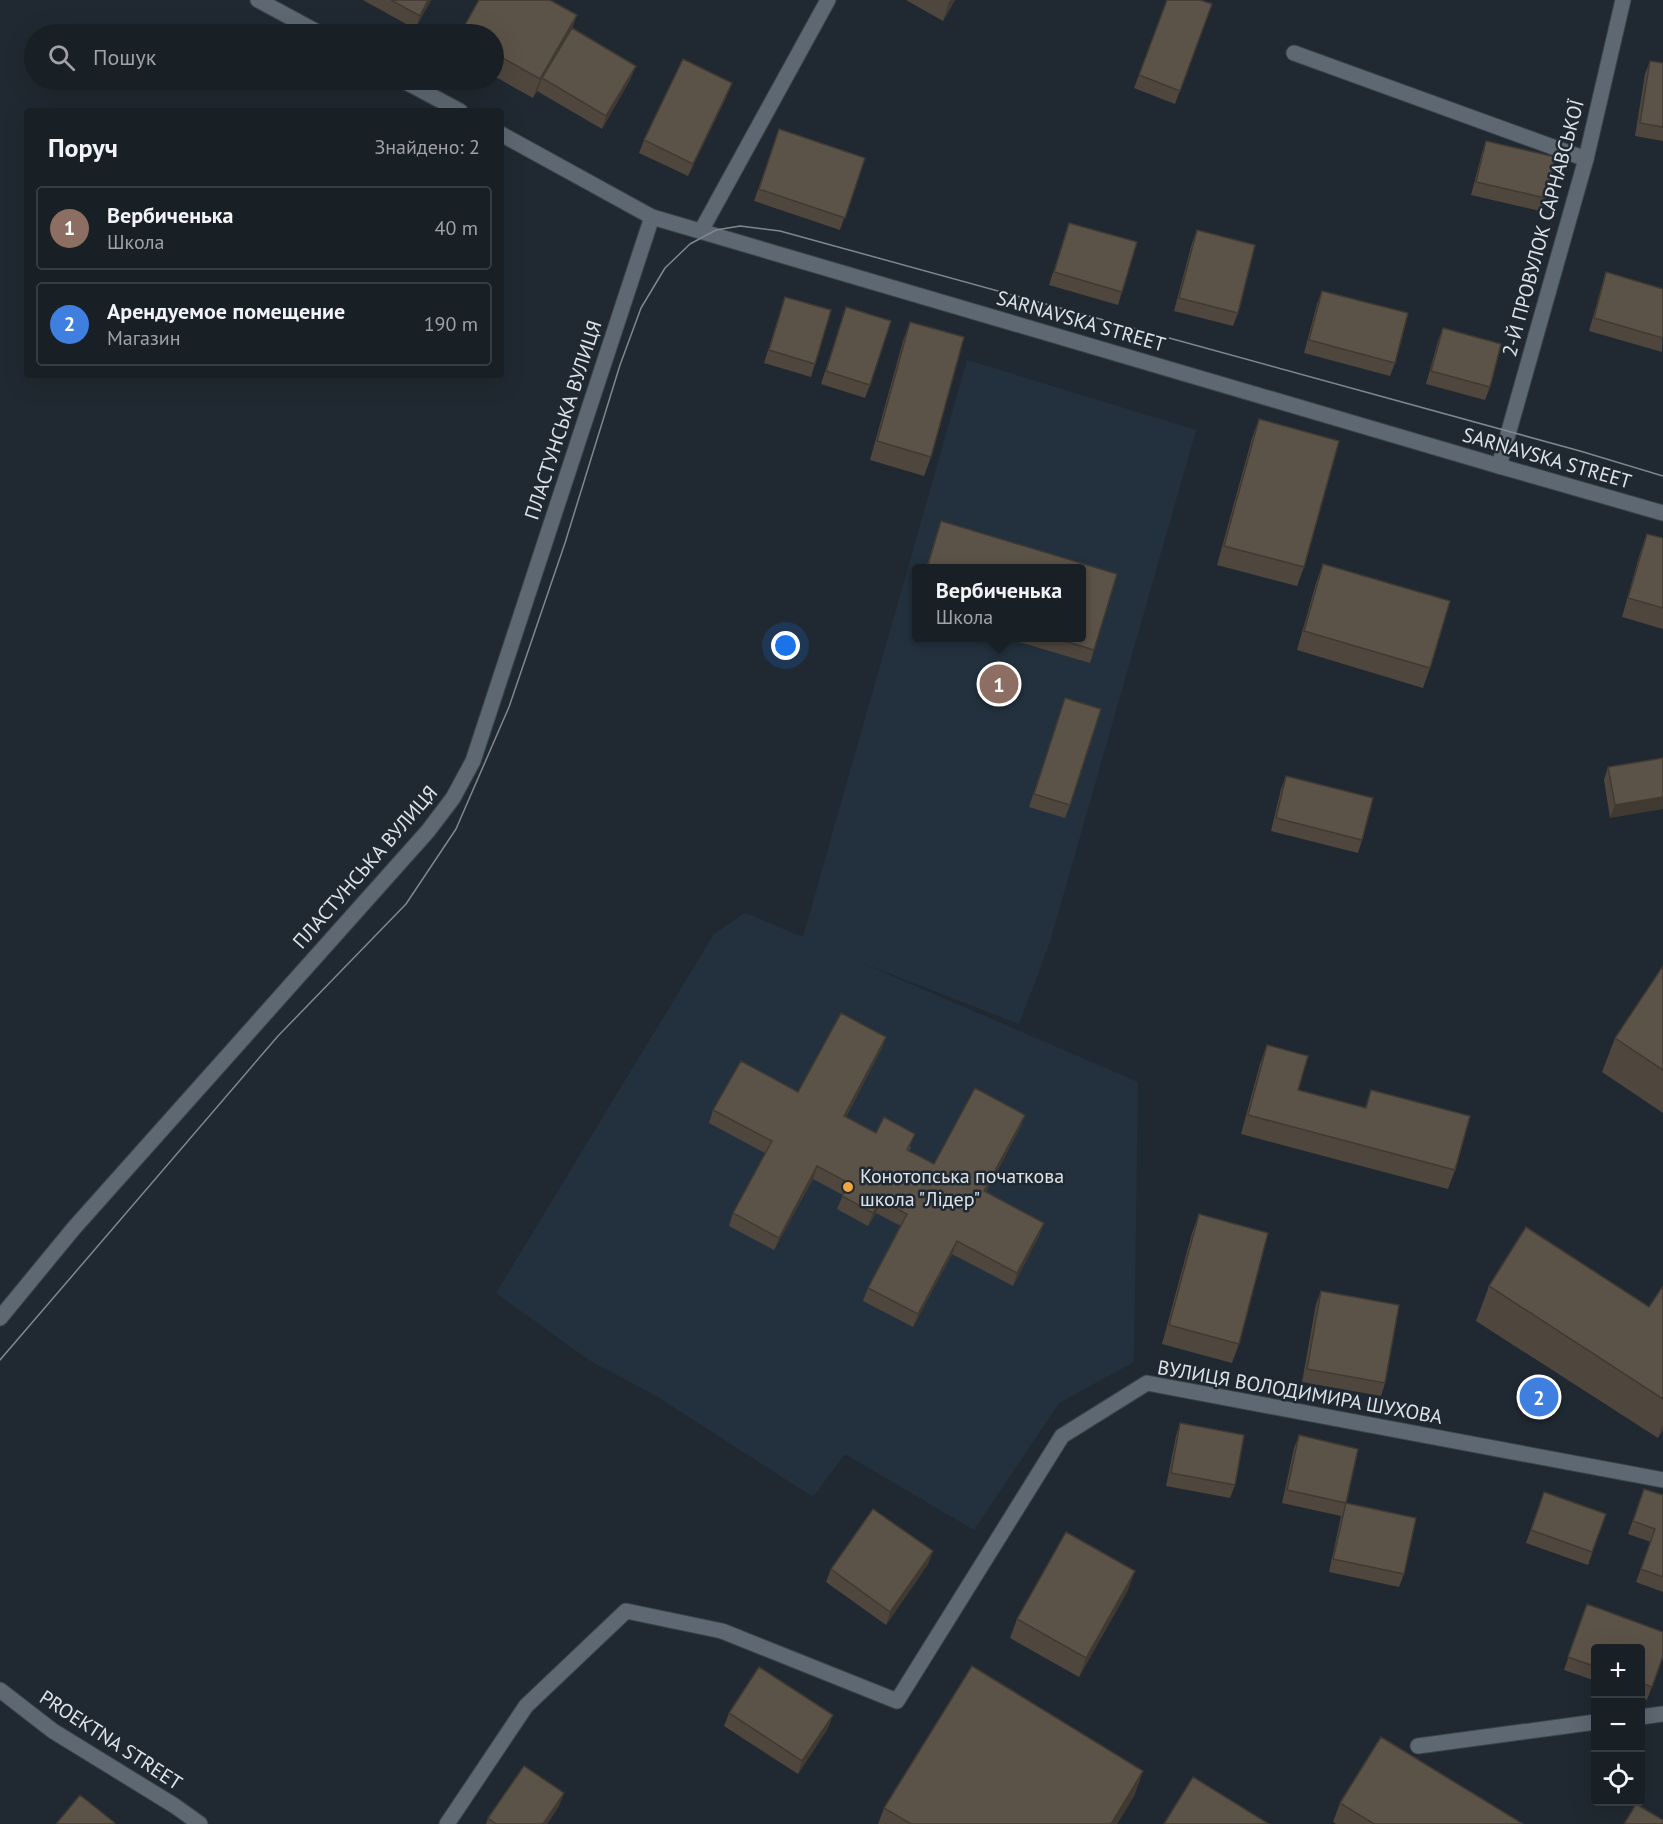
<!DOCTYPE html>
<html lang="uk">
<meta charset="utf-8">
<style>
:root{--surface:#181f25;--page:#21272d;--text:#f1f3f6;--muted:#9fa2a7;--line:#363d42;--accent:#f0a63e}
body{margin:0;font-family:"PT Sans",sans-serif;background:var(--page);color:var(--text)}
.controls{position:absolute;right:18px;bottom:18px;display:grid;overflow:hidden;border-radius:6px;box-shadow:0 6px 24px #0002}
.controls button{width:54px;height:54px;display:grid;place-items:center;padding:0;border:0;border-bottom:2px solid var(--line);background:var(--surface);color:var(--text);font:30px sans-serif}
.you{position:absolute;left:786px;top:646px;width:21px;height:21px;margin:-15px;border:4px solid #fff;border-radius:50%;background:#1a73e8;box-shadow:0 0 0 9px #1a73e833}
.badge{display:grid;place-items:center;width:39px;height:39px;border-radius:50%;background:var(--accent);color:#fff;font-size:20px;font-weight:700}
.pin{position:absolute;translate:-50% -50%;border:3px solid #fff;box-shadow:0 2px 6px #0006}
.popup{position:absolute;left:912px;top:564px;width:174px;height:78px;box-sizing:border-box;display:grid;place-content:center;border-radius:6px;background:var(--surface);filter:drop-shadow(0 2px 4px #0005);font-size:20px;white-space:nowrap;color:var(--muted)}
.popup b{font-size:22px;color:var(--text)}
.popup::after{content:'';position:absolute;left:50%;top:100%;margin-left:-12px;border:12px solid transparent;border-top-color:var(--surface)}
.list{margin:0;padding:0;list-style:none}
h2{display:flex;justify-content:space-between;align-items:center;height:78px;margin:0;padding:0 24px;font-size:26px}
h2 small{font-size:20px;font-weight:400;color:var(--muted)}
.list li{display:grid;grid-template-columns:39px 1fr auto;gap:18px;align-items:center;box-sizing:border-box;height:84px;margin:0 12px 12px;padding:0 12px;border:2px solid var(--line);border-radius:6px}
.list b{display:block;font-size:22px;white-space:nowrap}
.list p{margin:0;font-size:20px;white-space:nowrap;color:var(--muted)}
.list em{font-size:20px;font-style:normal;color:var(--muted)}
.icon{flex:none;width:33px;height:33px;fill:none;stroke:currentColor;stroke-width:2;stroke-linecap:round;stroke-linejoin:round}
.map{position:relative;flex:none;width:1663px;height:1824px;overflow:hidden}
.search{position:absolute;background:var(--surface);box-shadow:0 6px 24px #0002;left:24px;top:24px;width:480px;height:66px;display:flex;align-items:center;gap:15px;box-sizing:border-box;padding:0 21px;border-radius:33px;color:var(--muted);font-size:22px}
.panel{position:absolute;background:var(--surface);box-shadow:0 6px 24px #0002;left:24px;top:108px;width:480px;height:270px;border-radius:6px}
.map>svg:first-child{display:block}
.built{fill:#23313e;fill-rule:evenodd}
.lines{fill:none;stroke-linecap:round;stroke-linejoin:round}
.service-casing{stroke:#3c434b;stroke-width:17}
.minor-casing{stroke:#3c434b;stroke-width:17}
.tertiary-casing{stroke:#3c434b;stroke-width:17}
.service{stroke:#5e6872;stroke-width:15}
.minor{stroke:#5e6872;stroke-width:15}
.tertiary{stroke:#5e6872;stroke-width:15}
.tram{stroke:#7f878e;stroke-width:1.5}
.wall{fill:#4f473e}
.shaded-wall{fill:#403a32}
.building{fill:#5c5348;stroke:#403a32;stroke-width:1.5}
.poi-dot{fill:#f0a63e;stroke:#202931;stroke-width:2}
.labels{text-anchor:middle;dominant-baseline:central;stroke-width:5;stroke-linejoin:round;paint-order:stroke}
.street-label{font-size:20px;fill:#dde3e9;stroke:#202931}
.poi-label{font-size:20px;fill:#dde3e9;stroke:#202931;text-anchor:start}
</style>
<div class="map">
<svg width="1663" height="1824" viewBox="0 0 1663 1824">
<rect width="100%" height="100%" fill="#202931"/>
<!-- built -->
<path class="built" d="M 967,360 L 1196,430 L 1050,942 L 1019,1024 L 857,961 L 1138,1082 L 1134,1362 L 1059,1403 L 974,1530 L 845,1454 L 813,1497 L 658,1397 L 589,1360 L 496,1293 L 714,934 L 745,913 L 803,937 ZM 916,568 L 1082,568 L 1082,638 L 916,638 Z"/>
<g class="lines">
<!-- service casing -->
<g class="service-casing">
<path id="service" d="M 1294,53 L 1586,159
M 1640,1717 L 1663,1714
M 1418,1746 L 1596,1722"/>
</g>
<!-- minor casing -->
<g class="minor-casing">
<path id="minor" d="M 701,231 L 828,0
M 1499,466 L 1586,159 L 1623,0
M 0,1318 L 74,1228 L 428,831 L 453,798 L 473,761 L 652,217
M 0,1690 L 53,1731 L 175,1806 L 200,1824
M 447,1824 L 526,1706 L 626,1611 L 722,1631 L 897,1701 L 1062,1436 L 1147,1383 L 1663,1480"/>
</g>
<!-- tertiary casing -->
<g class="tertiary-casing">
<path id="tertiary" d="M 258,0 L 321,34
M 402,80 L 460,111
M 501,134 L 652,217 L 1499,466 L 1663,513"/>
</g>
<!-- service -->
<use href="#service" class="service"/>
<!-- minor -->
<use href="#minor" class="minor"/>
<!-- tertiary -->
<use href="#tertiary" class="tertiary"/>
<!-- tram -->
<path class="tram" d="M 0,1360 L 278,1036 L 406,904 L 456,829 L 509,707 L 565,543 L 620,365 L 641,308 L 665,268 L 690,244 L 716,230 L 740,226 L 780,231 L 1580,451 L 1663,476"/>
</g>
<!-- wall -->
<path class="wall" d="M 363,0 L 431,0 L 415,29 Z
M 479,0 L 577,15 L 572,28 L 631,78 L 602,129 L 537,91 L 533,98 L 494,76 L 494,34 L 459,34 Z
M 906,0 L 955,0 L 943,21 Z
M 1167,0 L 1212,4 L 1175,104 L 1134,88 Z
M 1650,61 L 1663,63 L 1663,141 L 1635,136 L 1645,74 Z
M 727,96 L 688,176 L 639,153 L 644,140 Z
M 779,129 L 865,158 L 840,230 L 754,201 Z
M 1486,141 L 1545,198 L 1540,211 L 1471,195 L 1482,153 Z
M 1069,223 L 1122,292 L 1118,305 L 1049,285 Z
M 1197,230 L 1238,313 L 1233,326 L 1174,311 L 1192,243 Z
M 1606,272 L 1663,289 L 1662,352 L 1589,331 L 1602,285 Z
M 1322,291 L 1395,363 L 1390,376 L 1304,353 L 1317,304 Z
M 785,297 L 815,364 L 811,377 L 764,363 Z
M 846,307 L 870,385 L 865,398 L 821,384 Z
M 910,322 L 931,457 L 924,476 L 870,460 L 903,341 Z
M 1443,328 L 1490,387 L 1485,400 L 1426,384 L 1438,341 Z
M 1259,419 L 1304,567 L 1297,586 L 1217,565 L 1252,438 Z
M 941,521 L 1117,574 L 1090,663 L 1006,638 L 1082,638 L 1082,568 L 926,568 Z
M 1647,534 L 1663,538 L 1663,629 L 1622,617 L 1640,553 Z
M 1323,564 L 1430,668 L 1423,688 L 1297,650 L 1316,583 Z
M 916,601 L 916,611 L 914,610 Z
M 1065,698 L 1070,805 L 1065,818 L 1029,807 Z
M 1663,758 L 1610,818 L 1604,780 L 1608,767 Z
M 1286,776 L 1362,840 L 1358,853 L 1271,831 L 1281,789 Z
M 1663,966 L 1663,1113 L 1602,1072 L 1615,1038 Z
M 886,1037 L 881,1050 L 846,1117 L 876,1133 L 911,1147 L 909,1151 L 934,1164 L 1025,1115 L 1020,1128 L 986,1192 L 1044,1223 L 1039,1236 L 1013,1286 L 952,1254 L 913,1327 L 863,1301 L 868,1288 L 901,1226 L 876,1213 L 868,1226 L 837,1209 L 843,1195 L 813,1179 L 774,1250 L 729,1226 L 733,1213 L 765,1153 L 709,1123 L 713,1110 L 798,1092 Z
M 1267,1045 L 1298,1090 L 1365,1108 L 1371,1090 L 1455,1170 L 1448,1189 L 1241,1134 L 1260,1064 Z
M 1199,1214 L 1239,1344 L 1232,1363 L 1162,1344 L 1192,1233 Z
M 1489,1286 L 1649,1307 L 1663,1286 L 1663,1430 L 1658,1438 L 1476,1321 Z
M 1321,1291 L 1385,1383 L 1381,1396 L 1302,1382 L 1316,1304 Z
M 1180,1423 L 1235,1485 L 1230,1498 L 1166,1486 L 1176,1436 Z
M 1299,1435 L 1346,1503 L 1341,1516 L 1282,1503 L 1294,1448 Z
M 1644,1489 L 1663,1495 L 1663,1592 L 1636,1582 L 1651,1542 L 1628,1534 Z
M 1544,1492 L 1606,1514 L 1588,1565 L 1526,1543 Z
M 1346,1503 L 1404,1574 L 1399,1587 L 1329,1572 L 1341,1516 Z
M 933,1551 L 928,1564 L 886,1625 L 826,1582 L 831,1569 Z
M 1128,1590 L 1079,1677 L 1010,1638 L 1017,1619 Z
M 1587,1604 L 1663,1656 L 1647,1700 L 1641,1697 L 1641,1648 L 1596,1648 L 1596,1681 L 1564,1670 Z
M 729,1713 L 828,1728 L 798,1774 L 724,1726 Z
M 1143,1771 L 1134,1796 L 1117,1824 L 878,1824 L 884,1808 Z
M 1340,1803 L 1523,1824 L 1336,1824 L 1333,1822 Z
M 559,1806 L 547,1824 L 486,1824 L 488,1818 Z"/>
<!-- shaded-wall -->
<path class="shaded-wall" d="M 428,0 L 431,0 L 415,29 L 420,16 Z
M 951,0 L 955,0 L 943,21 L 949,2 Z
M 577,15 L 570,35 L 542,78 L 537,91 L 533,98 L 540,79 Z
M 636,66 L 631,78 L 602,129 L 606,116 Z
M 732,83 L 727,96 L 688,176 L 693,164 Z
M 1663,797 L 1663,809 L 1610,818 L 1615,805 Z
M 886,1037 L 881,1050 L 839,1129 L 844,1116 Z
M 1025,1115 L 1020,1128 L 979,1204 L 984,1191 Z
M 817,1166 L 813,1179 L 774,1250 L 779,1238 Z
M 881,1200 L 876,1213 L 868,1226 L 873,1213 Z
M 1044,1223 L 1039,1236 L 1013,1286 L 1017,1273 Z
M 957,1241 L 952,1254 L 913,1327 L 918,1314 Z
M 1663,1424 L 1663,1430 L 1658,1438 Z
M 933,1551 L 928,1564 L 886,1625 L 890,1612 Z
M 1135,1571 L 1128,1590 L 1079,1677 L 1086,1658 Z
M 833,1715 L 828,1728 L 798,1774 L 802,1761 Z
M 1143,1771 L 1134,1796 L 1117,1824 L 1111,1824 Z
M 564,1793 L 559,1806 L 547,1824 L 543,1824 Z"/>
<!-- building -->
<path class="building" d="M 391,0 L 428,0 L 420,16 Z
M 479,0 L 550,0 L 577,15 L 540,79 L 494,53 L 494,34 L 460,34 Z
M 1167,0 L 1200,0 L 1212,4 L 1180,91 L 1139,75 Z
M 572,28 L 636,66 L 606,116 L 542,78 Z
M 683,59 L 732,83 L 693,164 L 644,140 Z
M 1650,61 L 1663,63 L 1663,127 L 1640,123 Z
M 779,129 L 865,158 L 845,218 L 759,189 Z
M 1486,141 L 1555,157 L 1545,198 L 1476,182 Z
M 1069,223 L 1137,242 L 1122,292 L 1054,272 Z
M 1197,230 L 1255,245 L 1238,313 L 1179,298 Z
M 1606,272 L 1663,289 L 1663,338 L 1594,318 Z
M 1322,291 L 1408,313 L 1395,363 L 1309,340 Z
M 785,297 L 831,310 L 815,364 L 769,350 Z
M 846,307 L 891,321 L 870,385 L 826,371 Z
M 910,322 L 964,337 L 931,457 L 877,441 Z
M 1443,328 L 1501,344 L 1490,387 L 1431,371 Z
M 1259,419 L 1339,441 L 1304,567 L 1224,546 Z
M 941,521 L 1117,574 L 1094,650 L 1054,638 L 1082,638 L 1082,568 L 927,568 Z
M 1647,534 L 1663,538 L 1663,608 L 1628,598 Z
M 1323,564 L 1450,601 L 1430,668 L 1304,631 Z
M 1065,698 L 1101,709 L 1070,805 L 1034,794 Z
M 1663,758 L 1663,797 L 1615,805 L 1608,767 Z
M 1286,776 L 1373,798 L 1362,840 L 1276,818 Z
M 1663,966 L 1663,1070 L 1615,1038 Z
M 841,1013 L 886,1037 L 844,1116 L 876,1133 L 884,1117 L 915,1134 L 907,1150 L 934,1164 L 975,1088 L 1025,1115 L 984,1191 L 1044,1223 L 1017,1273 L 957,1241 L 918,1314 L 868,1288 L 907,1214 L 881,1200 L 873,1213 L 842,1196 L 849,1183 L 817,1166 L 779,1238 L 733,1213 L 772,1141 L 713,1110 L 741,1061 L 798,1092 Z
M 1267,1045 L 1308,1056 L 1298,1090 L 1366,1108 L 1371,1090 L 1470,1116 L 1455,1170 L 1248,1115 Z
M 1199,1214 L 1268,1233 L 1239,1344 L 1169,1325 Z
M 1526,1227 L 1649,1307 L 1663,1286 L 1663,1399 L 1489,1286 Z
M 1321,1291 L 1399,1305 L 1385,1383 L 1307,1369 Z
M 1180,1423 L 1244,1435 L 1235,1485 L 1171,1473 Z
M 1299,1435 L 1358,1449 L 1346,1503 L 1287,1490 Z
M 1644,1489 L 1663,1495 L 1663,1577 L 1641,1569 L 1655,1529 L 1633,1521 Z
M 1544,1492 L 1606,1514 L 1592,1552 L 1531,1530 Z
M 1346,1503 L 1416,1518 L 1404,1574 L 1333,1559 Z
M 873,1509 L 933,1551 L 890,1612 L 831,1569 Z
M 1066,1532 L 1135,1571 L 1086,1658 L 1017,1619 Z
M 1587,1604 L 1663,1632 L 1663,1656 L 1652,1687 L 1641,1683 L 1641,1648 L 1596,1648 L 1596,1667 L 1568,1657 Z
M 972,1666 L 1143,1771 L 1111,1824 L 911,1824 L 884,1808 Z
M 759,1667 L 833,1715 L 802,1761 L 729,1713 Z
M 1381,1737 L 1523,1824 L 1374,1824 L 1340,1803 Z
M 524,1766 L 564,1793 L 543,1824 L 496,1824 L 488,1818 Z
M 1193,1777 L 1269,1824 L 1164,1824 Z
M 80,1795 L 115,1823 L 114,1824 L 56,1824 Z
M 1636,1804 L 1663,1820 L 1663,1824 L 1624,1824 Z"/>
<!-- markers -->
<circle class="poi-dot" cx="848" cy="1187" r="6"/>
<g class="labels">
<!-- street labels -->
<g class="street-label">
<text transform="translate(1543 228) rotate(-75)">2-Й ПРОВУЛОК САРНАВСЬКОЇ</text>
<text transform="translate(1081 321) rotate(16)">SARNAVSKA STREET</text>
<text transform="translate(563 420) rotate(-72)">ПЛАСТУНСЬКА ВУЛИЦЯ</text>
<text transform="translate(1547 458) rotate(16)">SARNAVSKA STREET</text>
<text transform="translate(365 867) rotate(-49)">ПЛАСТУНСЬКА ВУЛИЦЯ</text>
<text transform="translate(1300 1392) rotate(10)">ВУЛИЦЯ ВОЛОДИМИРА ШУХОВА</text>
<text transform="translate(111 1740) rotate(33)">PROEKTNA STREET</text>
</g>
<!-- poi labels -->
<g class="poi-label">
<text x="860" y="1176">Конотопська початкова<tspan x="860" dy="23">школа "Лідер"</tspan></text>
</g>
</g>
</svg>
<div class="controls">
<button>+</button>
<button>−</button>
<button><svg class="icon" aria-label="locate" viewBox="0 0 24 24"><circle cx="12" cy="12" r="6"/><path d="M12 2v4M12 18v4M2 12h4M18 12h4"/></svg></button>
</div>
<div class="you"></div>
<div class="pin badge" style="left:999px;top:684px;background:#8d6e63">1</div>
<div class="popup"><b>Вербиченька</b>Школа</div>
<div class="pin badge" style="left:1539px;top:1397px;background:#3f7fe0">2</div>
<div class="search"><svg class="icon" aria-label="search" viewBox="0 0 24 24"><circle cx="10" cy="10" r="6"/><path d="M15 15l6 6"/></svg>Пошук</div>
<section class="panel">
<h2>Поруч<small>Знайдено: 2</small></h2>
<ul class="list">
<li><span class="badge" style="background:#8d6e63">1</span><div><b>Вербиченька</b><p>Школа</p></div><em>40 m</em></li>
<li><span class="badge" style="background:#3f7fe0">2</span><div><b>Арендуемое помещение</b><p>Магазин</p></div><em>190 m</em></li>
</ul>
</section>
</div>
